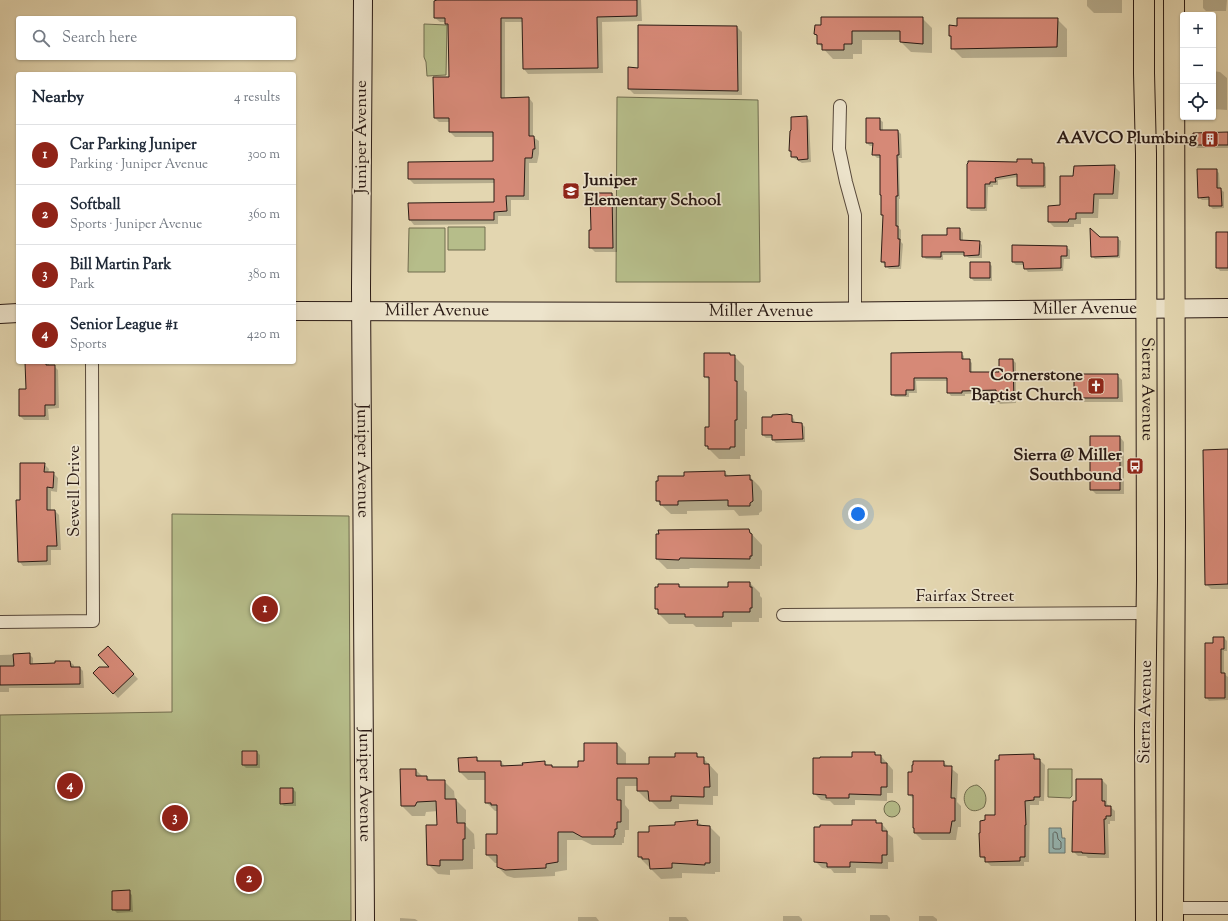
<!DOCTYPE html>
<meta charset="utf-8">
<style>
:root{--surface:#fff;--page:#f6f6f7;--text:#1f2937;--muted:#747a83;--line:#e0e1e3;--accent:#8f2418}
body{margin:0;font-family:"Sorts Mill Goudy",serif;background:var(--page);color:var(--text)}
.controls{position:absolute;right:12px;top:12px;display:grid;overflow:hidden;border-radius:4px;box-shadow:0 1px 3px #0004}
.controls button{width:36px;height:36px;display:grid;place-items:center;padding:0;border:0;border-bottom:1px solid var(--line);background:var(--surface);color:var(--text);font:20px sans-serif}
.you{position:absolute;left:858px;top:514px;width:14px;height:14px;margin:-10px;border:3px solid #fff;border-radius:50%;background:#1a73e8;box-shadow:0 0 0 6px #1a73e833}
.badge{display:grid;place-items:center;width:26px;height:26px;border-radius:50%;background:var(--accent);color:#fff;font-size:13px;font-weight:700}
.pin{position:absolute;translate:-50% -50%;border:2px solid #fff;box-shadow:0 1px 4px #0006}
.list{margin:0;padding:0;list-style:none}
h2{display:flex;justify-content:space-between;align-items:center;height:52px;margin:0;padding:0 16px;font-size:17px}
h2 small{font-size:13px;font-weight:400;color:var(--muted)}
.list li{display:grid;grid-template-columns:26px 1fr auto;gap:12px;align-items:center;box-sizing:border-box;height:60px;padding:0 16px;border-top:1px solid var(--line)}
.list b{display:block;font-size:15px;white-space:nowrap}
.list p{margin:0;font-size:13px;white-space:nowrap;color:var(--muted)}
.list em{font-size:13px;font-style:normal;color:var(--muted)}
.icon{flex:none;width:22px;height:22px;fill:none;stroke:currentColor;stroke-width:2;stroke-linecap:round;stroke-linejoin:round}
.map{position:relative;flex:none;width:1228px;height:921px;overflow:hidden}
.search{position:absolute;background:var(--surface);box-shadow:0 1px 3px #0004;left:16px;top:16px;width:280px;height:44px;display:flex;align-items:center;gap:10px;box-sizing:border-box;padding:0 14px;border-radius:4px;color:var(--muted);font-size:15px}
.panel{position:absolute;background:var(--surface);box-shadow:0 1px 3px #0004;left:16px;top:72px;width:280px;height:292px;border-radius:4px}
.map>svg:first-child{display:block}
.green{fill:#b6bd8a;stroke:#706c4f}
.water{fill:#97b7b3;stroke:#6b7873}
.shadow{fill:#0003}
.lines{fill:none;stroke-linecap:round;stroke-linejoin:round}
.shore{stroke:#606864;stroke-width:1}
.building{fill:#d68977;stroke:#2a1a14}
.street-casing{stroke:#58493b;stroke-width:14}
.secondary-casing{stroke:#2a1a14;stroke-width:20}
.primary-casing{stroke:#2a1a14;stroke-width:22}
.street{stroke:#ede4cc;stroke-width:12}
.secondary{stroke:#ede4cc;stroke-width:18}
.primary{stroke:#e3d6b0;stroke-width:20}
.labels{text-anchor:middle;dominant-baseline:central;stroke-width:3.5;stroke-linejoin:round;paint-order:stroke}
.street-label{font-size:17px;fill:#2a1a14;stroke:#ede4cc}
.poi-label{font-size:17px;font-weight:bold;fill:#2a1a14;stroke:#ede4cc;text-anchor:end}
</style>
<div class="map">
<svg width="1228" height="921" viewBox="0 0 1228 921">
<rect width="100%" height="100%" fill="#e3d6b0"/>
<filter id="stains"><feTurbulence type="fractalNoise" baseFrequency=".005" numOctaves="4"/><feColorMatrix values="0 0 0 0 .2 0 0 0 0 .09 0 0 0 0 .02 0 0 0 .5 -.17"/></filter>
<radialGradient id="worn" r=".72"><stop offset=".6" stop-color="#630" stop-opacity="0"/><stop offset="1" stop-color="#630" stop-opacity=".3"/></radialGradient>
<!-- green -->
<path class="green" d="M 424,24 L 447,25 L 446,75 L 427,76 L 426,62 L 424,57 Z
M 617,97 L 758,100 L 760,282 L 616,282 Z
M 448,227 L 485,227 L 485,250 L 448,250 Z
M 409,228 L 445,228 L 445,272 L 408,272 Z
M 172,514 L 349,516 L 351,921 L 0,921 L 0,715 L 172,712 Z
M 1048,769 L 1072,769 L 1072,796 L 1070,798 L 1048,797 Z
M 977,785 C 986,790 988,799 984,807 C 964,822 955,787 977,785 Z
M884 809a8 8 0 1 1 16 0a8 8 0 1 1-16 0Z"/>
<!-- water -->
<path class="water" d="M 1049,828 L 1061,828 L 1062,838 L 1065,838 L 1065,853 L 1049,853 Z"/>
<!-- shadow -->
<path class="shadow" d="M 438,0 L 641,0 L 642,21 L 602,22 L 603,73 L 528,74 L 524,69 L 523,22 L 505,22 L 505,99 L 529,98 L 533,103 L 533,137 L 539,141 L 539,154 L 537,163 L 529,163 L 529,200 L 511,200 L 511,216 L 498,216 L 498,224 L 414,225 L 410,220 L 495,203 L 495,183 L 414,184 L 409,179 L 494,162 L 494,137 L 455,137 L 450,132 L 450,122 L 439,122 L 435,118 L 450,77 L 449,28 L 446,22 L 440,22 L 435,18 Z
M 1087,0 L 1122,0 L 1122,13 L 1094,13 L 1087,6 Z
M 1203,0 L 1227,0 L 1226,11 L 1206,11 L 1203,8 Z
M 922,18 L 932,28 L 932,53 L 911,52 L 901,42 L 901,40 L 862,40 L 862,54 L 853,54 L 853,59 L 833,59 L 818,43 L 818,37 L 815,34 Z
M 1057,19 L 1067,29 L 1067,57 L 962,58 L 952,48 L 952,38 L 950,35 Z
M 737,27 L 742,32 L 742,95 L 634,94 L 629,89 L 639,70 Z
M 1213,71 L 1220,72 L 1227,78 L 1227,110 L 1213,109 Z
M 806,117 L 809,120 L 811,162 L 802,163 L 792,157 L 792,152 L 790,151 Z
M 867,119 L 879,119 L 883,122 L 883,131 L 898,131 L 901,134 L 902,158 L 899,158 L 900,199 L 899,199 L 899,228 L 901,230 L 901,242 L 903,244 L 901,269 L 889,269 L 882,262 L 884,216 L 882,196 L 881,195 L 881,158 L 877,158 L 874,155 L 874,146 L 870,146 L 867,143 Z
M 1228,134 L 1228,148 L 1197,148 L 1194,145 Z
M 1031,160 L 1034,164 L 1043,164 L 1046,167 L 1046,188 L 1021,189 L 1018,186 L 1018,177 L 998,180 L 998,185 L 993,185 L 993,187 L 988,187 L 987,211 L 971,211 L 968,208 L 968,165 L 1018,163 Z
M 1114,166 L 1120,172 L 1118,199 L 1099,199 L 1098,218 L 1081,218 L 1081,224 L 1074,224 L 1074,227 L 1054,227 L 1049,222 L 1061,206 L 1074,177 Z
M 1216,170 L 1219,173 L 1220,189 L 1224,192 L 1224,208 L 1213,209 L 1210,206 L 1210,200 L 1202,200 L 1199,197 Z
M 612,194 L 617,199 L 617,252 L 595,252 L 590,247 Z
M 960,229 L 963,233 L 963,242 L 979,242 L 982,245 L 982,258 L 969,258 L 965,255 L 943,255 L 943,260 L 926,259 L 923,256 L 948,236 Z
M 1228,233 L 1228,271 L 1220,271 L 1217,267 Z
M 1100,238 L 1117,238 L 1121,241 L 1120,258 L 1095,259 L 1092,256 Z
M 1066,247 L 1070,250 L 1070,259 L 1064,259 L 1063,271 L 1028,272 L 1025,268 L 1024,265 L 1016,265 L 1013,262 Z
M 989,263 L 992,266 L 992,281 L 974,281 L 971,278 Z
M 961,353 L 964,356 L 964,360 L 969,360 L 972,363 L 972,373 L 1000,373 L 1013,360 L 1016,363 L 1016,403 L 1000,404 L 997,400 L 997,393 L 965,394 L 965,396 L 951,396 L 948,392 L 948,381 L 916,381 L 917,393 L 909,393 L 909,397 L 895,397 L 892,394 L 892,354 Z
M 730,354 L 734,356 L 744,366 L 744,390 L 747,392 L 747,429 L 745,429 L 745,456 L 740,456 L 740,459 L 719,459 L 706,446 L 710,428 L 710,381 L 705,376 Z
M 26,362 L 49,362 L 49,366 L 54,366 L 58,370 L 59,408 L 48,409 L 49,420 L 24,420 L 20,416 L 20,390 L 27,390 Z
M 1117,375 L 1122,380 L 1123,402 L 1080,402 L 1075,398 Z
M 791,416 L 794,419 L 795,423 L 802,424 L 805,427 L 805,442 L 776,443 L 773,440 L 773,438 L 766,438 L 763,435 Z
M 1120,437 L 1124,442 L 1124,494 L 1096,494 L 1091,489 Z
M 1228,450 L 1228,589 L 1211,589 L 1206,584 Z
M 44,464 L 49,469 L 48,473 L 53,473 L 58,478 L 57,492 L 51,491 L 51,511 L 55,511 L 59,515 L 61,550 L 51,550 L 51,565 L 23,566 L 19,561 L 21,501 Z
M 724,472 L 730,477 L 749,476 L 759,486 L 762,491 L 762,511 L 759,513 L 759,515 L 739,516 L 734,510 L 687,511 L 687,514 L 671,514 L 657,501 L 685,477 Z
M 748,530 L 762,545 L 762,566 L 760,566 L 760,569 L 690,568 L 689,569 L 667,569 L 657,559 Z
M 750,583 L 760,593 L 760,596 L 762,598 L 762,618 L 759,618 L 759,622 L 732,622 L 732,627 L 696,627 L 693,624 L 669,624 L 659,614 L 659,611 L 656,609 L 679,585 L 682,588 L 729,588 Z
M 1224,638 L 1227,641 L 1227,651 L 1224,651 L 1224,674 L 1228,677 L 1228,700 L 1209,701 L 1206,697 L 1214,644 Z
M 108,647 L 138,679 L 118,698 L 94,673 L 111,668 Z
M 29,654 L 33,658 L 33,665 L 56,664 L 70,662 L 74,665 L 74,668 L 80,668 L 83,671 L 84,688 L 9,688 L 9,692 L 0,692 L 0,655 Z
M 617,744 L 626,753 L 626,765 L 650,765 L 696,754 L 700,758 L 703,758 L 718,774 L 718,796 L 713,796 L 713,805 L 679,804 L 679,809 L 659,809 L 650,800 L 647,800 L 638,791 L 638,786 L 625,786 L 625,805 L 629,810 L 629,830 L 625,830 L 625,837 L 624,837 L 624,843 L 622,843 L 622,845 L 592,845 L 582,840 L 567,840 L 567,870 L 555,872 L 555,876 L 514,878 L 507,876 L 498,867 L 498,863 L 495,863 L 487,855 L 498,835 L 498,811 L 495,811 L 486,802 L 486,780 L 468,780 L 460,772 L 477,758 L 480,762 L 501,762 L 506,767 L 524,766 L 544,762 L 549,766 L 552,766 L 554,768 L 579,768 L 585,762 Z
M 257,752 L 260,755 L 260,768 L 246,768 L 243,765 Z
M 874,753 L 878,756 L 881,756 L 893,770 L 893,793 L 887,793 L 887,801 L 855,800 L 855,805 L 834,805 L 830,801 L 821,800 L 814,793 L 853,758 Z
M 1034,755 L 1045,765 L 1044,801 L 1039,801 L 1039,805 L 1030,805 L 1029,862 L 1024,862 L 1024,866 L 991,866 L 981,856 L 996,816 Z
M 943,762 L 958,774 L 957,802 L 961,806 L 961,827 L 958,827 L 956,840 L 922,840 L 915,833 L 914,799 L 909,795 L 913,773 Z
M 416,770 L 423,777 L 427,777 L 431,781 L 444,781 L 454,791 L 455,800 L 456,800 L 466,810 L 466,826 L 474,834 L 475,849 L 473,849 L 473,869 L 450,870 L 450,875 L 438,874 L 428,864 L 438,826 L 438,811 L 426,812 L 425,816 L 412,816 L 402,806 Z
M 1102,780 L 1107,785 L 1107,804 L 1115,811 L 1115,821 L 1110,821 L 1110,824 L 1108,824 L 1109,858 L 1088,858 L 1086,856 L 1078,856 L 1073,851 L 1077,802 Z
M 293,789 L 296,792 L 296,806 L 284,806 L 281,803 Z
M 875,821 L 878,824 L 882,824 L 888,831 L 888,834 L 893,838 L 894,862 L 888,862 L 888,869 L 856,868 L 856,873 L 834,873 L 831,869 L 822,868 L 815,861 L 853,826 Z
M 698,822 L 703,826 L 710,827 L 720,837 L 720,872 L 715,872 L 715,874 L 682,873 L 682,878 L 661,879 L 639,857 L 650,833 L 676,826 L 676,823 Z
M 129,892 L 132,895 L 133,912 L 117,913 L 113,909 Z
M 870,915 L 887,915 L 890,918 L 890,921 L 870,921 Z
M 783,916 L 799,916 L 802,919 L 802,921 L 783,921 Z
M 919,916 L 933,916 L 937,919 L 937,921 L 919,921 Z
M 578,917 L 596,917 L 599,921 L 578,921 Z
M 669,917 L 686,917 L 689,921 L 669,921 Z
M 400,918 L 415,919 L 418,921 L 400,921 Z"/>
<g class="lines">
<!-- shore -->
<path class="shore" d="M 1055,832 L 1057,833 L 1058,839 L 1061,842 L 1061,848 L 1060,849 L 1055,849 L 1053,848 L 1053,834 Z"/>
</g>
<!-- building -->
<path class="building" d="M 437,0 L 637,0 L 637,16 L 597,17 L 598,68 L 523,69 L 522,18 L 501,18 L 501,98 L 529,97 L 529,136 L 534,136 L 535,149 L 533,149 L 532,158 L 525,158 L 524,196 L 506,196 L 507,211 L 494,212 L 494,220 L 409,220 L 408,203 L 494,202 L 494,179 L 408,179 L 408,162 L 493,161 L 493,132 L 449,132 L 449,118 L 434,118 L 433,77 L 449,77 L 448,24 L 445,24 L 445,18 L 434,18 L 434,1 Z
M 821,17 L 923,17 L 923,44 L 900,42 L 900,31 L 852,31 L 852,44 L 844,44 L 844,50 L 822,50 L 822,44 L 817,44 L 817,35 L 814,34 L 815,25 L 821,25 Z
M 957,18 L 1058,18 L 1057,47 L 951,49 L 951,36 L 949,36 L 949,25 L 957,26 Z
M 638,25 L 737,26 L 738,91 L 628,89 L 628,67 L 638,68 Z
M 807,116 L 808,159 L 798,160 L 797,157 L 791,157 L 791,151 L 789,151 L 790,131 L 791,130 L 791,117 Z
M 866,118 L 880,118 L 880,130 L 898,130 L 899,155 L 897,155 L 898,196 L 896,196 L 896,226 L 898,226 L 898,239 L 900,239 L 899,266 L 885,267 L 885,262 L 881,262 L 883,215 L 881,215 L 881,195 L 880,195 L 880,155 L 872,155 L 873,143 L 866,143 Z
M 1228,132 L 1228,145 L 1193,145 L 1193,133 Z
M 1017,159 L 1032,159 L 1032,163 L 1044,163 L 1044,186 L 1017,186 L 1017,174 L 995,178 L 996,182 L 990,182 L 990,184 L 985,184 L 985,208 L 967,208 L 967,164 L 968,163 L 968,161 L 1017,162 Z
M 1115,165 L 1113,194 L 1094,194 L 1093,213 L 1076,213 L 1076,219 L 1069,219 L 1068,222 L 1048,222 L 1048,206 L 1060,205 L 1060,176 L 1073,176 L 1074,166 Z
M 1197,169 L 1217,169 L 1217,188 L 1221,188 L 1222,206 L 1209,206 L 1209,197 L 1198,198 Z
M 590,193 L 612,193 L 613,248 L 589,248 L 589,230 L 591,230 Z
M 947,228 L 960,228 L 960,240 L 980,241 L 979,255 L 964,256 L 964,252 L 941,252 L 941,257 L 922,257 L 922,235 L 947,235 Z
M 1090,228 L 1100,237 L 1118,237 L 1118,256 L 1091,257 Z
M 1216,232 L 1228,232 L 1228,268 L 1216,268 Z
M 1012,245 L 1067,246 L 1067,256 L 1061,256 L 1061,268 L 1024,269 L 1023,262 L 1012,262 Z
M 970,262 L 990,262 L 990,278 L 970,278 Z
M 947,352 L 962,352 L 962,359 L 970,359 L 970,372 L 999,372 L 999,359 L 1013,359 L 1014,401 L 996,401 L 996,390 L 962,391 L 962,393 L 947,393 L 947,378 L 914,378 L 914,390 L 906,390 L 906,395 L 891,395 L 891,353 Z
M 704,353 L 730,353 L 730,355 L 735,355 L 735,381 L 737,381 L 737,420 L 735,420 L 735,447 L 730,447 L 730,449 L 708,449 L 708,446 L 705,446 L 705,427 L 709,427 L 709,377 L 704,377 Z
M 25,362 L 46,362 L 46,365 L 55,365 L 55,405 L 45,405 L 45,416 L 19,416 L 19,389 L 26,389 Z
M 1074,374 L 1118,374 L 1118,398 L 1074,398 Z
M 787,414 L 792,415 L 792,422 L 802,423 L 803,439 L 772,440 L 772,435 L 762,435 L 762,417 L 772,417 L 772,415 Z
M 1090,436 L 1120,436 L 1120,490 L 1090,490 Z
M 1228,449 L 1228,584 L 1205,585 L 1203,450 Z
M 20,463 L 45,463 L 44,472 L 54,472 L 53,488 L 47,487 L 47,510 L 55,510 L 57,546 L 47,546 L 47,561 L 18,562 L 16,500 L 20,500 Z
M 725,471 L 725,476 L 750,475 L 750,480 L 752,480 L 753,501 L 750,503 L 750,506 L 728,506 L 728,500 L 678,501 L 678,505 L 660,505 L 660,501 L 656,501 L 656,481 L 658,481 L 658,476 L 684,476 L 684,472 Z
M 749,529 L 750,533 L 752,534 L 752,556 L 750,556 L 750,559 L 680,558 L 679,560 L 656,559 L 656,534 L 659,534 L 658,530 Z
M 728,582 L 750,582 L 750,587 L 752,587 L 752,608 L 750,608 L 750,612 L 723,612 L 723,617 L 685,617 L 685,614 L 658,614 L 658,609 L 655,609 L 655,587 L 658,587 L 658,584 L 679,584 L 679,587 L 728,587 Z
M 1213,637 L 1224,637 L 1224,649 L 1221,649 L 1221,673 L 1225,673 L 1225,698 L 1205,698 L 1205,643 L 1213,643 Z
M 108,646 L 134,674 L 113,694 L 93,673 L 99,667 L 109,667 L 98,655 Z
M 30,653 L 30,664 L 55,663 L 55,661 L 70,661 L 71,667 L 80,667 L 80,684 L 0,685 L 0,666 L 14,666 L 13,654 Z
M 584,743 L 617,743 L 617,764 L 649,764 L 649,757 L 675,757 L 675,753 L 697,753 L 697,757 L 704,757 L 704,764 L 709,764 L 710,787 L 704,787 L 704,797 L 671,796 L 671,801 L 649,801 L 648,791 L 637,791 L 637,778 L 617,778 L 617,800 L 621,800 L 621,822 L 617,822 L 617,829 L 615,829 L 615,835 L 614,835 L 614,837 L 582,837 L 573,832 L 558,832 L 558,862 L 546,864 L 546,868 L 505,870 L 497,867 L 497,855 L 486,855 L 486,834 L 497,834 L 497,805 L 491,805 L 491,803 L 485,803 L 485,772 L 459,772 L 458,758 L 477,757 L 477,761 L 501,761 L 501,766 L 523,765 L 522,763 L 545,761 L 545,765 L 552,765 L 552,767 L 578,767 L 578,761 L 584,761 Z
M 242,751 L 257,751 L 257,765 L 242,765 Z
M 852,752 L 875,752 L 875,755 L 881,755 L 881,763 L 887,763 L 887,787 L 881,787 L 881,795 L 849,794 L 849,798 L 826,798 L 826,795 L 813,794 L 813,758 L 820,758 L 820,757 L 852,757 Z
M 1034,754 L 1034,759 L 1040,759 L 1040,797 L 1034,797 L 1034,800 L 1025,801 L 1026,825 L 1025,825 L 1025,857 L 1020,857 L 1020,861 L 985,862 L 985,857 L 980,857 L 979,833 L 980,833 L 980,821 L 985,820 L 985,815 L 995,815 L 995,760 L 999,760 L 999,755 Z
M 913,761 L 944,761 L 944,766 L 952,766 L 951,798 L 955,798 L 955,821 L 952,821 L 950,833 L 914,833 L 914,828 L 913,828 L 913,795 L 908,795 L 908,772 L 912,772 L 912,765 L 913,765 Z
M 400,769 L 416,769 L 416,776 L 427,776 L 427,780 L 445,780 L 445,799 L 456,799 L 457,823 L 465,823 L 465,839 L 463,839 L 463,860 L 440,860 L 440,866 L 427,865 L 426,825 L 437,825 L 436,801 L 417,802 L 415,806 L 401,806 Z
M 1076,779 L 1102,779 L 1102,801 L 1105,801 L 1105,806 L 1111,806 L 1111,816 L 1106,816 L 1106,819 L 1104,819 L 1105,854 L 1082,853 L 1082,852 L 1072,852 L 1073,801 L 1076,801 Z
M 280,788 L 293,788 L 293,803 L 280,804 Z
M 698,820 L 697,825 L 710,826 L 710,863 L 705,863 L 705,865 L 672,863 L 672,868 L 650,869 L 649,859 L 642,859 L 642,857 L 638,857 L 638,832 L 649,832 L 649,826 L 675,825 L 675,822 Z
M 852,820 L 876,820 L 876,823 L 882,823 L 882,831 L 887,831 L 887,855 L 882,855 L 882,863 L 850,862 L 850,867 L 827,867 L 827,863 L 814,862 L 814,827 L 820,827 L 820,825 L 852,825 Z
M 130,890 L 130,910 L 112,910 L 112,891 Z"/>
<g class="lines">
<!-- street casing -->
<g class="street-casing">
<path id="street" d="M 840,106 L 839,149 L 846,182 L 855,215 L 855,311
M 783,615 L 1147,613
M 0,622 L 93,621 L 92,362
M 1172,908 L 1228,908"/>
</g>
<!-- secondary casing -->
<g class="secondary-casing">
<g id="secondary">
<path id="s1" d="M 363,0 L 361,289 L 365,921"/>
<path id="s2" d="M 294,311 L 798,312 L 1228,308"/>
<path d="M 0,314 L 18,313"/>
</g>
</g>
<!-- primary casing -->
<g class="primary-casing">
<g id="primary">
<path id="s3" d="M 1144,0 L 1144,73 L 1146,154 L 1147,579 L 1145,728 L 1146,921"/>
<path d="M 1173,921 L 1175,525 L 1174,0"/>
</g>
</g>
<!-- street -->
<use href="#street" class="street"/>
<!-- secondary -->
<use href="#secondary" class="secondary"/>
<!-- primary -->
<use href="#primary" class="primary"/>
</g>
<!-- icons -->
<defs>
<g id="building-square" transform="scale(0.9)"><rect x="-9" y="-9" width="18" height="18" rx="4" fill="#8f2418" stroke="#ede4cc"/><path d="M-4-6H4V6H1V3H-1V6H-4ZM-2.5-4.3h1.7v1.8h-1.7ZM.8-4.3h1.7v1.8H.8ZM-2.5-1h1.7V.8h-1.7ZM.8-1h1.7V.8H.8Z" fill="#fff"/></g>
<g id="school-square" transform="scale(0.9)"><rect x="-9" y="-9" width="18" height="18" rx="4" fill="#8f2418" stroke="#ede4cc"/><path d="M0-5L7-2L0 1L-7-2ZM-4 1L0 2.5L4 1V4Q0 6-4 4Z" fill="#fff"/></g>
<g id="church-square" transform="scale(0.9)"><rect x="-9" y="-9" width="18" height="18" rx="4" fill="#8f2418" stroke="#ede4cc"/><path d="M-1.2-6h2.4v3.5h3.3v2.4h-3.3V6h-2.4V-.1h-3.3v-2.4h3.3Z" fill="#fff"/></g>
<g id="bus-square" transform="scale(0.9)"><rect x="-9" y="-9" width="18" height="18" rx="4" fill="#8f2418" stroke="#ede4cc"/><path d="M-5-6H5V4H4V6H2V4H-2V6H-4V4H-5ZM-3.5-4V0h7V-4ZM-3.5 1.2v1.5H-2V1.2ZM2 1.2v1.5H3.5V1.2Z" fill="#fff"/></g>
</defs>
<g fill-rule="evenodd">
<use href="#building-square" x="1210" y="139"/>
<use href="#school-square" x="571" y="191"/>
<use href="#church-square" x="1096" y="386"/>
<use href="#bus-square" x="1135" y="466"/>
</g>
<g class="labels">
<!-- street labels -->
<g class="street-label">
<text transform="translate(362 137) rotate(-90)">Juniper Avenue</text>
<text stroke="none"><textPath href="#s2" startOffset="791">Miller Avenue</textPath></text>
<text stroke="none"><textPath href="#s2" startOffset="143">Miller Avenue</textPath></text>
<text stroke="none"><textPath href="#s2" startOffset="467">Miller Avenue</textPath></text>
<text stroke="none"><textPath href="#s3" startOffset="389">Sierra Avenue</textPath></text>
<text stroke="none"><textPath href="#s1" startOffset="461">Juniper Avenue</textPath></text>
<text transform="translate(75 491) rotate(-90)">Sewell Drive</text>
<text x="965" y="597">Fairfax Street</text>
<text transform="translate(1146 712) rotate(-89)">Sierra Avenue</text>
<text stroke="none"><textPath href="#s1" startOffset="785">Juniper Avenue</textPath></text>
</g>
<!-- poi labels -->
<g class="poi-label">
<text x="1197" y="139">AAVCO Plumbing</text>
<text x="584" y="181" text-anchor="start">Juniper<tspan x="584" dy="20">Elementary School</tspan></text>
<text x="1083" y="376">Cornerstone<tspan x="1083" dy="20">Baptist Church</tspan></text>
<text x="1122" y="456">Sierra @ Miller<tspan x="1122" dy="20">Southbound</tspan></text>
</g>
</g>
<rect width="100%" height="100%" filter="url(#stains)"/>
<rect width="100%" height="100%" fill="url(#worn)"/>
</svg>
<div class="controls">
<button>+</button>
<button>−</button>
<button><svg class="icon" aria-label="locate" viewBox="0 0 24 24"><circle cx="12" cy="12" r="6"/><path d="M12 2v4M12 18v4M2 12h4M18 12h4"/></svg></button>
</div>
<div class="you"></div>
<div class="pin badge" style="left:265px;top:609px">1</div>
<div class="pin badge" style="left:249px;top:879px">2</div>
<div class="pin badge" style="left:175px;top:818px">3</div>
<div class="pin badge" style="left:70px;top:786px">4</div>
<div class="search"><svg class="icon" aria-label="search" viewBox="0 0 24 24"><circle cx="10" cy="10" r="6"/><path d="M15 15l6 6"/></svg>Search here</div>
<section class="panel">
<h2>Nearby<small>4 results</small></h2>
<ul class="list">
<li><span class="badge">1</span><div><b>Car Parking Juniper</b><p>Parking · Juniper Avenue</p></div><em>300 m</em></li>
<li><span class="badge">2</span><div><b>Softball</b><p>Sports · Juniper Avenue</p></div><em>360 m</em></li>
<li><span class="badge">3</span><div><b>Bill Martin Park</b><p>Park</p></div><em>380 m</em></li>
<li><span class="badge">4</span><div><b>Senior League #1</b><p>Sports</p></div><em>420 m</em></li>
</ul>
</section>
</div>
